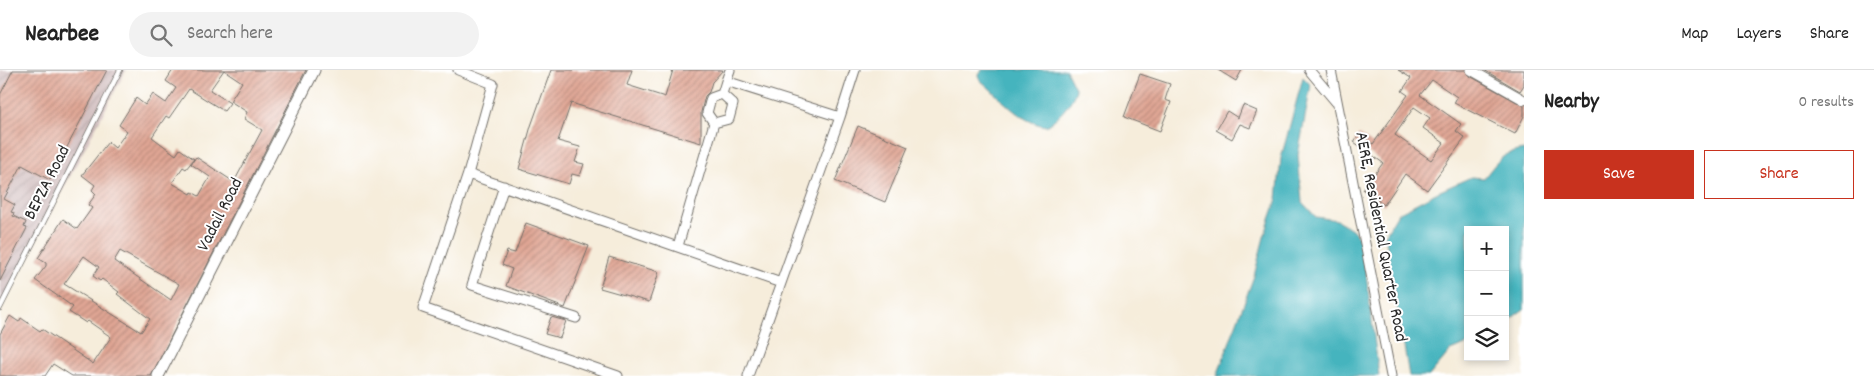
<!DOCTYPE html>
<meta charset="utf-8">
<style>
:root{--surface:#fff;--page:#f2f2f2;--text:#222;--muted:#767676;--line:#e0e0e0;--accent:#c8321e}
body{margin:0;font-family:Dekko,sans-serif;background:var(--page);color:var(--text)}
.controls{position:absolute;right:15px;bottom:15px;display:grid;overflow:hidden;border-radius:0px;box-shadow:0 2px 8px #0003}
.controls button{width:45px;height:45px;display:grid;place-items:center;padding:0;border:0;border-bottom:1px solid var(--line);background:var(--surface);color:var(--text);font:25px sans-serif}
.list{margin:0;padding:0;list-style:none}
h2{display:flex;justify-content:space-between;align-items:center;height:65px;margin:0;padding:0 20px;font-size:21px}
h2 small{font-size:16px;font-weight:400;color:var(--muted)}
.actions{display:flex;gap:10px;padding:15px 20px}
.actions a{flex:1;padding:11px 0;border:1px solid var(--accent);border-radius:0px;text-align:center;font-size:18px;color:var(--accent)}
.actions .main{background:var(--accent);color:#fff}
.icon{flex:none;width:28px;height:28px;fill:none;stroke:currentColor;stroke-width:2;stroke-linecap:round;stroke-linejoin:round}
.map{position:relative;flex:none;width:1524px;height:306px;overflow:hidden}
header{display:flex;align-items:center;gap:30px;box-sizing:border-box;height:70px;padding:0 25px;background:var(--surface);border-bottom:1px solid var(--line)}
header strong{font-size:24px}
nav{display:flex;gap:28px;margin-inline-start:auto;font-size:18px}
.search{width:350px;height:45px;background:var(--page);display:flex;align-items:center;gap:12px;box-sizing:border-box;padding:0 18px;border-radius:28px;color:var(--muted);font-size:19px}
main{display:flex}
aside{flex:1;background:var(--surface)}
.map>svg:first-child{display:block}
.industrial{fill:url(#industrial-furrows)}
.water{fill:#44b4be;stroke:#387074}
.building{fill:url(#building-hatch);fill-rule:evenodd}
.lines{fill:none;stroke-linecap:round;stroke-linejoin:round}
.service-casing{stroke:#726f69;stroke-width:6}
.minor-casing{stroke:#726f69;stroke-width:11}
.tertiary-casing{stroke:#726f69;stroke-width:13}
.service{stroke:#fff;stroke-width:4.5}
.minor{stroke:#fff;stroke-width:9}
.tertiary{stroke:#fff;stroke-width:11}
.labels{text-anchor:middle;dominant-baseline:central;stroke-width:4;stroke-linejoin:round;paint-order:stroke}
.street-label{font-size:18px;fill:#2b2b2b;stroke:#fff}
</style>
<header>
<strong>Nearbee</strong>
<div class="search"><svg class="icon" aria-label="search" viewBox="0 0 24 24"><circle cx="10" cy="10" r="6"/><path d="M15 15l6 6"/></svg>Search here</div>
<nav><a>Map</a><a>Layers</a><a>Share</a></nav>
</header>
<main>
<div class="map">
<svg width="1524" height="306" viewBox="0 0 1524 306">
<defs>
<pattern id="industrial-furrows" width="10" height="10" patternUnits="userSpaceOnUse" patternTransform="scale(1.25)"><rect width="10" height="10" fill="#d2bfc0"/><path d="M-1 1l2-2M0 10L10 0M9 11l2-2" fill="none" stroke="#b4a4a5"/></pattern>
<pattern id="building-hatch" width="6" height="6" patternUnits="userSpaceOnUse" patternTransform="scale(1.25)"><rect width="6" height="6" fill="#e0a694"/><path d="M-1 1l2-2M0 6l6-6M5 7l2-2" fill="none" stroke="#b68779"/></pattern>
</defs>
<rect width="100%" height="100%" fill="#fff"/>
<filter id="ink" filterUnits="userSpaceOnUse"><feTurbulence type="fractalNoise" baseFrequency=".02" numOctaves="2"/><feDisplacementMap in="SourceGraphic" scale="10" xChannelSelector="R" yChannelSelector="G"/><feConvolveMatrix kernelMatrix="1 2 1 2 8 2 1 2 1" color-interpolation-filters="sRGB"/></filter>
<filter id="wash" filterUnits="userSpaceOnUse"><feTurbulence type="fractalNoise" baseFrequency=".0096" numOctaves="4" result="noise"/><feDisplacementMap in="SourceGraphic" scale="20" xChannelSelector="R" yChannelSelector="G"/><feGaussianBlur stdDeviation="1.12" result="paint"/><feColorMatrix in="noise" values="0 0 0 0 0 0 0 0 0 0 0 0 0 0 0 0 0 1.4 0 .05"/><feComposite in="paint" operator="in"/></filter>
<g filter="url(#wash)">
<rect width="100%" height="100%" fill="#f6eddb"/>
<!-- industrial -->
<path class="industrial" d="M 0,0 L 126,0 L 0,239 Z"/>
<!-- water -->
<path class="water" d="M 982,0 L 1066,0 L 1076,20 C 1071,35 1059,47 1046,56 C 1018,52 1001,27 980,10 L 979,5 Z
M 1303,7 L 1311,15 L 1298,85 L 1302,132 L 1316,147 L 1337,150 L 1352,159 L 1358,166 L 1366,204 L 1379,306 L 1217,306 L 1254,206 L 1264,167 L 1277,129 L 1281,88 Z
M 1524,80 L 1524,239 L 1505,253 L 1505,160 L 1468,160 L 1468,274 L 1450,281 L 1429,306 L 1409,306 L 1385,165 L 1398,143 L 1438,122 L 1471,107 L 1484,108 C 1498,91 1501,83 1524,80 Z"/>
<g id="blocks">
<!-- building -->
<path class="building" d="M 13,0 L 107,0 L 50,110 L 22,95 L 4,129 L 15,135 L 11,142 L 14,143 L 13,146 L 26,152 L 24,157 L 27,158 L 0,211 L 0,25 Z
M 173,0 L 224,0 L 210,20 L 230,33 L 224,41 L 189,19 L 169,48 L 166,46 L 152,67 L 176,85 L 180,79 L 194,89 L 186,99 L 183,97 L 172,113 L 191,124 L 192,122 L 199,126 L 210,107 L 191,94 L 196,87 L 234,112 L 262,60 L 244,49 L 247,42 L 230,31 L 242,12 L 224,0 L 306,0 L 151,306 L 72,306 L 53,294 L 45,306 L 0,306 L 0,264 L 10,246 L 19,252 L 21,248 L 40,261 L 42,259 L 93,294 L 111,267 L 88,251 L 86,253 L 69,242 L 73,237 L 35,210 L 46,196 L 46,193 L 38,188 L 63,149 L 77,159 L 92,138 L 88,135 L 96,124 L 92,120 L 95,115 L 82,105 L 108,72 L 115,78 L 127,61 L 119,55 L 136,28 L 145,35 L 153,24 L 166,33 L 176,18 L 166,11 ZM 120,181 L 179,214 L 171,230 L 114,191 ZM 84,186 L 99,197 L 93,206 L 100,211 L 102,209 L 119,222 L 117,224 L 150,249 L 141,262 L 64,214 Z
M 551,0 L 632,0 L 627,15 L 665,27 L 673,0 L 723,0 L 712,12 L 709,22 L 705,26 L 701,42 L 701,73 L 571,33 L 558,71 L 580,77 L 575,92 L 584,94 L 580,106 L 572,104 L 569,114 L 519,99 L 531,56 Z
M 1218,0 L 1242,0 L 1236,11 Z
M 1398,0 L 1465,0 L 1468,5 L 1524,36 L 1524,46 L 1515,64 L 1454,33 L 1457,27 L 1432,10 L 1420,25 L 1461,54 L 1456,61 L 1465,68 L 1427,120 L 1405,104 L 1384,135 L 1363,120 L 1383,93 L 1354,72 L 1359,64 L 1373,74 L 1408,25 L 1402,21 L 1411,8 ZM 1414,37 L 1430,48 L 1423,58 L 1444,73 L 1431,90 L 1395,65 Z
M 1484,0 L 1524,0 L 1524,15 L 1520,21 Z
M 1140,4 L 1170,14 L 1165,30 L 1171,32 L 1160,61 L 1124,47 Z
M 1243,35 L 1257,41 L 1250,58 L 1240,54 L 1232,69 L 1216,60 L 1227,41 L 1238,48 Z
M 858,56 L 908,77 L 885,132 L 835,111 Z
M 526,153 L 589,176 L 565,238 L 506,216 L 512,199 L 502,195 L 507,181 L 515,183 Z
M 609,187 L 659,202 L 649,232 L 600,218 Z
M 551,247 L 566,251 L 560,268 L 545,264 Z"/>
</g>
</g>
<g filter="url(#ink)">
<use href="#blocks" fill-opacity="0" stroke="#726f69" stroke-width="1"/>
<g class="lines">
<!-- service casing -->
<g class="service-casing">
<path id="service" d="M 0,238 L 120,0"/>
</g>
<!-- minor casing -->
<g class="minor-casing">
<path id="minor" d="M 458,0 L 493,14 L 468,104 L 423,238 L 618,306
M 1309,0 L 1336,32
M 1331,0 L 1391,306
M 1471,0 L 1524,30
M 726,11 L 730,0
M 714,53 L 707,43 L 711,28 L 722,24
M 468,104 L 781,213
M 504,116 L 472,215 L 576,248
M 678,176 L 714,53 L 729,49 L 733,34 L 722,24 L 726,11 L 840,47
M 748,306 L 840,47 L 855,0"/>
</g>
<!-- tertiary casing -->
<g class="tertiary-casing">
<path id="tertiary" d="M 158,306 L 314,0"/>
</g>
<!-- service -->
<use href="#service" class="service"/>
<!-- minor -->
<use href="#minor" class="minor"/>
<!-- tertiary -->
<use href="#tertiary" class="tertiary"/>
</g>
</g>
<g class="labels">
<!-- street labels -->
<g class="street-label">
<text transform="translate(48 113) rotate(-63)">BEPZA Road</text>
<text transform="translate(221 145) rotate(-63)">Vadail Road</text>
<text transform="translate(1380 167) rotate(79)">AERE, Residential Quarter Road</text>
</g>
</g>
</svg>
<div class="controls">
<button>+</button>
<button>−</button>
<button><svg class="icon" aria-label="layers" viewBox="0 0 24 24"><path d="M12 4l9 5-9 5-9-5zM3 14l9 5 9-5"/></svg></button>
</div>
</div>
<aside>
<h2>Nearby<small>0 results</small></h2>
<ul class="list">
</ul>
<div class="actions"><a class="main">Save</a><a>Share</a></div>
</aside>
</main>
